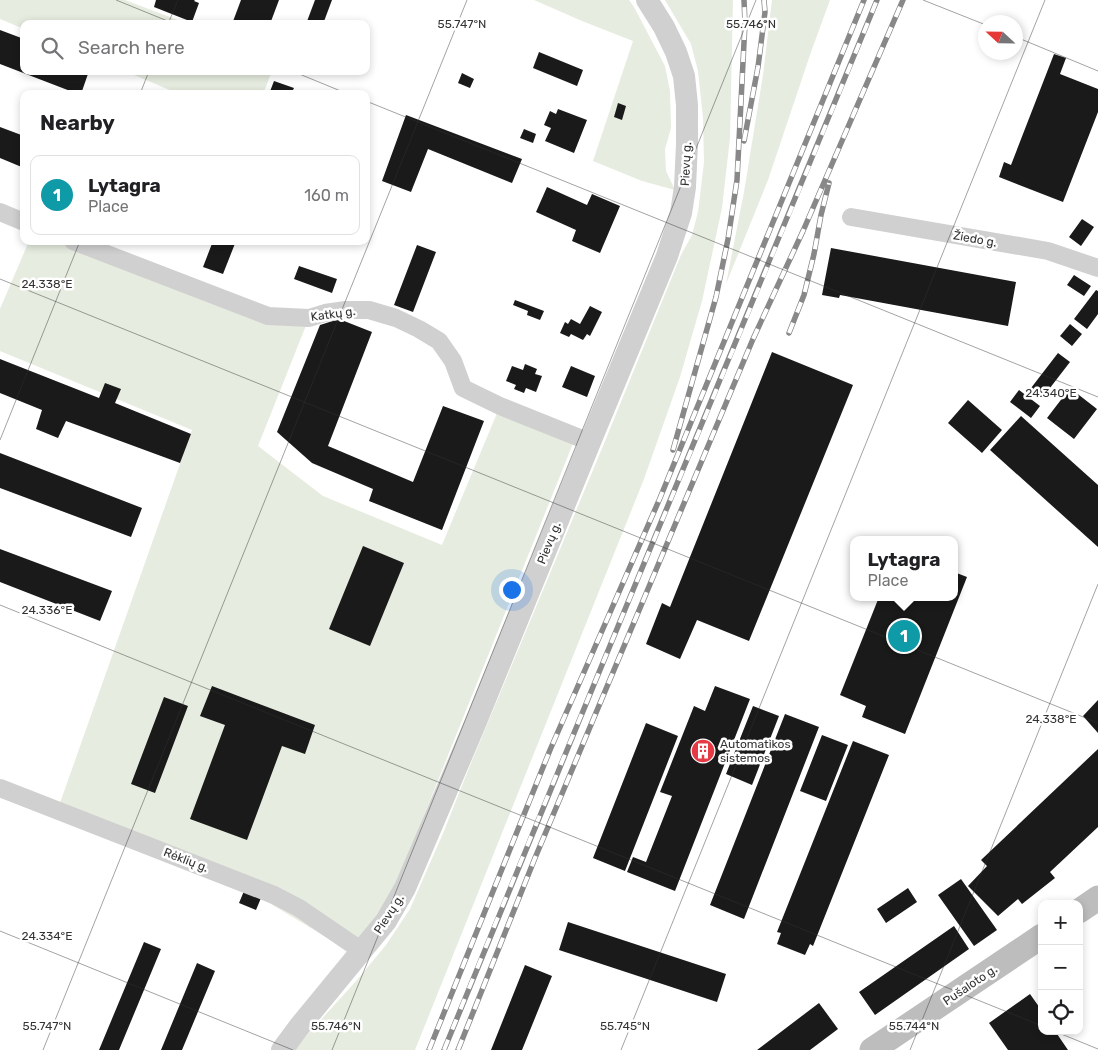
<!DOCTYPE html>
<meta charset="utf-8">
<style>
:root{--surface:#fff;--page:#f2f2f2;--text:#202124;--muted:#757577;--line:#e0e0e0;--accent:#e63946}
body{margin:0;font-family:Rubik,sans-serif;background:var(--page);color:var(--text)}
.controls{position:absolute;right:15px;bottom:15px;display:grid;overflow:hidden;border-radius:10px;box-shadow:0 2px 8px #0003}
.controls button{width:45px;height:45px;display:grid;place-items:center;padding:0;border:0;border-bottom:1px solid var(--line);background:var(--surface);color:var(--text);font:25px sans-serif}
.compass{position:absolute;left:978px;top:15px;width:45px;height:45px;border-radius:50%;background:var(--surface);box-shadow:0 2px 8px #0003;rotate:292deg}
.you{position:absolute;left:511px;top:589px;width:18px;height:18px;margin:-12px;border:4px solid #fff;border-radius:50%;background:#1a73e8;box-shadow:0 0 0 8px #1a73e833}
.badge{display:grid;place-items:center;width:32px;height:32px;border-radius:50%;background:var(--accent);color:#fff;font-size:16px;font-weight:700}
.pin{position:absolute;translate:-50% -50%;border:2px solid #fff;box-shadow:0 1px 5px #0006}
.popup{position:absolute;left:850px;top:536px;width:108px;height:65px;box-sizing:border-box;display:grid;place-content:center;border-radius:10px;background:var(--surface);filter:drop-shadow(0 1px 4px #0005);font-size:16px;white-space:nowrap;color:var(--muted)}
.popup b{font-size:19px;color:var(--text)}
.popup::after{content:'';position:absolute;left:50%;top:100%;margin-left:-10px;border:10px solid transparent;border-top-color:var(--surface)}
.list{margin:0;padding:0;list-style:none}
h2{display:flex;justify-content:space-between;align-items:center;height:65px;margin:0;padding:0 20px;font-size:21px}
h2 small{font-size:16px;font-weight:400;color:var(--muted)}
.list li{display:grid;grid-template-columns:32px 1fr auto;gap:15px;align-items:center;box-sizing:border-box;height:80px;margin:0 10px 10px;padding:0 10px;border:1px solid var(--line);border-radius:10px}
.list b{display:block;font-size:19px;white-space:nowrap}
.list p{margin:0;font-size:16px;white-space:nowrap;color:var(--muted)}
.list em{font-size:16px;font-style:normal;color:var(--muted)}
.icon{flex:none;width:28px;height:28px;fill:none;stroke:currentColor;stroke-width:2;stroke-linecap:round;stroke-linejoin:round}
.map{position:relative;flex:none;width:1098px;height:1050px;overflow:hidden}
.search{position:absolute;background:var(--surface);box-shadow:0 2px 8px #0003;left:20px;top:20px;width:350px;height:55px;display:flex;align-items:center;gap:12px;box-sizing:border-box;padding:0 18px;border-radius:10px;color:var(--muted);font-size:19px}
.panel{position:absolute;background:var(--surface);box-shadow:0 2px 8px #0003;left:20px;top:90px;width:350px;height:155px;border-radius:10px}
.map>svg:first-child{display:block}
.green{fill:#e6ecdf}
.building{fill:#1a1a1a}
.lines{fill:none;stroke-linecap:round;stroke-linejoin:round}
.minor{stroke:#d0d0d0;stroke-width:18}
.tertiary{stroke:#d0d0d0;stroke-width:22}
.secondary{stroke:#bdbdbd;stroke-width:25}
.rail-casing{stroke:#888;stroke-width:5.5}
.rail{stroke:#fff;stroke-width:4;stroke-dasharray:11;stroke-linecap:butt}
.ticks{fill:none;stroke:#333;stroke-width:1;stroke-opacity:0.45}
.labels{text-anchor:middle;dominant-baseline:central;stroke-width:5;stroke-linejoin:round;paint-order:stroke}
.street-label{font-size:12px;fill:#333;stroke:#fff}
.poi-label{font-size:12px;fill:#333;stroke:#fff;text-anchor:start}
.ticks-label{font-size:12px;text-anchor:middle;fill:#333;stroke:#fff;stroke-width:5;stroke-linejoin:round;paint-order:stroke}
</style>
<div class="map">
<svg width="1098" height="1050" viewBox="0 0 1098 1050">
<rect width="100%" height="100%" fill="#fff"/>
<!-- green -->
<path class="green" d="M 0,0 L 125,0 L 188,24 L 24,24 L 24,29 L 0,19 Z
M 534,0 L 629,0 L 634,7 L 665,66 L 670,91 L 671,128 L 665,149 L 666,171 L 675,190 L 642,181 L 593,161 L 633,41 L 582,21 Z
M 665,0 L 733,0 L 730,138 L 722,208 L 702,301 L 680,377 L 644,479 L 415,1050 L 295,1050 L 307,1035 L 357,980 L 386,945 L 410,909 L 444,831 L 469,768 L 603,446 L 681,255 L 692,235 L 698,212 L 704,162 L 703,118 L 698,71 L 691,44 Z
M 772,0 L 830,0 L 811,52 L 768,180 L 726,284 L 744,192 L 763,75 Z
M 125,71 L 272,71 L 263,94 L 179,94 Z
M 29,241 L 73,241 L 248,307 L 309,318 L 258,446 L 323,496 L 442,545 L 500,406 L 576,436 L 396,885 L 377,918 L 349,951 L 261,898 L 55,817 L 192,430 L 0,351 L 0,309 Z"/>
<!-- building -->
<path class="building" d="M 156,0 L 195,0 L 194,1 L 199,3 L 192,22 L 154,7 Z
M 241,0 L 279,0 L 270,24 L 232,24 Z
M 315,0 L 332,0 L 323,24 L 306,24 Z
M 0,30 L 24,39 L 24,71 L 89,71 L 81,94 L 78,94 L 0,64 Z
M 539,52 L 583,70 L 577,86 L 533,68 Z
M 1054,54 L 1066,58 L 1060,74 L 1098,89 L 1098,112 L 1063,202 L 999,177 L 1004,162 L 1011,165 Z
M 462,73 L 474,79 L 470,88 L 458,83 Z
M 274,81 L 294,88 L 291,94 L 269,94 Z
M 618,103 L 626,106 L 622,120 L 614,117 Z
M 558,109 L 587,120 L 574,153 L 545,141 L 551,128 L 544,125 L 550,111 L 556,114 Z
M 406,115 L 522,159 L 512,183 L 428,149 L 411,192 L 382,181 Z
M 0,127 L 24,136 L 24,168 L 0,158 Z
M 524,129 L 536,134 L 533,143 L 520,138 Z
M 547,187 L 587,205 L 592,194 L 620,206 L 600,253 L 572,241 L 576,230 L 536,212 Z
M 1082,219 L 1094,227 L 1081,246 L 1069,237 Z
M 213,241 L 236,241 L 223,274 L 203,267 Z
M 417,245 L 436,252 L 413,312 L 394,305 Z
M 831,248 L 1016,282 L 1008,326 L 840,295 L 839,298 L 822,295 Z
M 299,266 L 337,279 L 332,293 L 294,279 Z
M 1074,275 L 1091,286 L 1084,296 L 1067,285 Z
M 1096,290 L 1098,291 L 1098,314 L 1087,329 L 1074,319 Z
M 515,300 L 544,311 L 540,320 L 527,315 L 528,311 L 513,305 Z
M 590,306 L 602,312 L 590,336 L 587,334 L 583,340 L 571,334 L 569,337 L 560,333 L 565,322 L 568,324 L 571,319 L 580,324 Z
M 339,319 L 372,332 L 328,446 L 413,482 L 443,406 L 484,421 L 442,530 L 369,501 L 373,489 L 312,463 L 277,432 L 320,325 Z
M 1070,324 L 1082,334 L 1072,346 L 1060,336 Z
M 772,352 L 853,385 L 749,641 L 697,620 L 680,659 L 646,644 L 662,603 L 670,607 Z
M 1058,353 L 1070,362 L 1043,397 L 1031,388 Z
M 0,359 L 99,398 L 105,383 L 121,389 L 115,403 L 191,434 L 180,463 L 66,421 L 58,438 L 36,429 L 42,410 L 0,393 Z
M 525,364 L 537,369 L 535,374 L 542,376 L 536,392 L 526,388 L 524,393 L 514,389 L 516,385 L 506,381 L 512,366 L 523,370 Z
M 571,366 L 595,376 L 587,397 L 562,387 Z
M 1070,388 L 1097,409 L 1074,439 L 1047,418 Z
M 1019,390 L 1040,406 L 1031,418 L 1010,402 Z
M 968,400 L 1002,430 L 982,453 L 948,423 Z
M 1021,416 L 1098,485 L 1098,547 L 990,450 Z
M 0,453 L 142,508 L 131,537 L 0,488 Z
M 363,546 L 404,563 L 370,646 L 329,629 Z
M 0,549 L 112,591 L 100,621 L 0,582 Z
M 954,572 L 967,577 L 905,734 L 862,717 L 866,706 L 840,695 L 879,597 L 954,597 Z
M 212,686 L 315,725 L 305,754 L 282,746 L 247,840 L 190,819 L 225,725 L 200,716 Z
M 715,686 L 750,699 L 675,891 L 627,872 L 633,857 L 646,862 L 672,796 L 660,792 L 694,706 L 705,711 Z
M 164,697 L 188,706 L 155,793 L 131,784 Z
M 1098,700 L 1098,733 L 1083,716 Z
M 753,706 L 779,716 L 752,785 L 726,774 Z
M 785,714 L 819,727 L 744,919 L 710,905 Z
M 646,723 L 678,736 L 625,871 L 593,858 Z
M 822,735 L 848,745 L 826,801 L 800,791 Z
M 853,741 L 889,755 L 813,946 L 810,944 L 805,955 L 777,944 L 781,933 L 777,932 Z
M 1098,749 L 1098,827 L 1050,872 L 1055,878 L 1022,904 L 1018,899 L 998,916 L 968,886 L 987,866 L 981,860 Z
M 961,879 L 997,930 L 974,946 L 938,895 Z
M 908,888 L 917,902 L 886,923 L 877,909 Z
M 244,891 L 261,898 L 256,910 L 239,903 Z
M 568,922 L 726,974 L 717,1002 L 559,950 Z
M 954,926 L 969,949 L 875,1015 L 859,992 Z
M 144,942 L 161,949 L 119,1050 L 99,1050 Z
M 197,963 L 215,971 L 182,1050 L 161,1050 Z
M 525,965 L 552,976 L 522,1050 L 491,1050 Z
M 1030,994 L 1042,1011 L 1042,1031 L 1055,1031 L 1068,1050 L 1008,1050 L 989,1023 Z
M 819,1003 L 838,1029 L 810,1050 L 757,1050 Z"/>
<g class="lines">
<!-- minor -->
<path class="minor" d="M 0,212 L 24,222
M 851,217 L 1048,251 L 1098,268
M 73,241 L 268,316 L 309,318 L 325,313 L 346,310 L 369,310 L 396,318 L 419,329 L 439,341 L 453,361 L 463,388 L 500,406 L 590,442
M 0,788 L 274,895 L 299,908 L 362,951"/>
<!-- tertiary -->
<path class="tertiary" d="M 282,1050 L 299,1027 L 386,921 L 405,888 L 475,724 L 590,442 L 667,256 L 681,213 L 685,187 L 687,144 L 687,105 L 684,76 L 676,52 L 664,27 L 647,0"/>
<!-- secondary -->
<path class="secondary" d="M 1079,911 L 1098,898
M 872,1050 L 1042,936"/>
<!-- rail casing -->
<g class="rail-casing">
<path id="rail" d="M 744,141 L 758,67 L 765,12 L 764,0
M 789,333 L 804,295 L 814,254 L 821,215 L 829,183
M 673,450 L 716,297 L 728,239 L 737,180 L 745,23 L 744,0
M 429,1050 L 550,750 L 660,498 L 864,0
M 444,1050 C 586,699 734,351 877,0
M 458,1050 L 535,858 L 753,339 L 803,231 L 903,0"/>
</g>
<!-- rail -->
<use href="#rail" class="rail"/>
</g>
<!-- ticks -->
<path class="ticks" d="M 116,0 L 175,24M 923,0 L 986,25M 168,24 L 178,0M 1016,37 L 1098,71M 292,71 L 348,94M 140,94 L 149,71M 366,101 L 1098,397M 0,279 L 1098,723M 0,440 L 80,241M 0,605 L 1042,1026M 0,931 L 293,1050M 1054,1031 L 1098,1049M 43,1050 L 467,0M 332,1050 L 756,0M 621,1050 L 1045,0M 910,1050 L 1098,584"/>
<!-- icons -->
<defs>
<g id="building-disc" transform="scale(1.25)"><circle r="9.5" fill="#e63946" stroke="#fff"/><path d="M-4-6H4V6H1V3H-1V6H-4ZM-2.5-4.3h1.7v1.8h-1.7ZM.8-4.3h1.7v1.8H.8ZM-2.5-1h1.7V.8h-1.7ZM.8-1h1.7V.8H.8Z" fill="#fff"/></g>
</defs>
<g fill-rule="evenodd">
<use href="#building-disc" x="703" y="751"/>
</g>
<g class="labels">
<!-- street labels -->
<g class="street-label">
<text transform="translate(686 164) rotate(-87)">Pievų g.</text>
<text transform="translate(975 239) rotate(10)">Žiedo g.</text>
<text transform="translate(333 314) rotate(-8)">Katkų g.</text>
<text transform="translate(549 543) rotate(-68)">Pievų g.</text>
<text transform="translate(186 860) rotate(21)">Rėklių g.</text>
<text transform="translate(389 914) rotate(-57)">Pievų g.</text>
<text transform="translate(970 985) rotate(-34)">Pušaloto g.</text>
</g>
<!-- poi labels -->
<g class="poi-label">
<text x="720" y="744">Automatikos<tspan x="720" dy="14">sistemos</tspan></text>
</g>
</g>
<g class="ticks-label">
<text x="462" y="28">55.747°N</text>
<text x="751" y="28">55.746°N</text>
<text x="47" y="288">24.338°E</text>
<text x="1051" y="397">24.340°E</text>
<text x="47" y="614">24.336°E</text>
<text x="1051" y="723">24.338°E</text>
<text x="47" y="940">24.334°E</text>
<text x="47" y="1030">55.747°N</text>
<text x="336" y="1030">55.746°N</text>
<text x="625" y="1030">55.745°N</text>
<text x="914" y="1030">55.744°N</text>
</g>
</svg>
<div class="controls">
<button>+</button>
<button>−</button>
<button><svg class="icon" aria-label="locate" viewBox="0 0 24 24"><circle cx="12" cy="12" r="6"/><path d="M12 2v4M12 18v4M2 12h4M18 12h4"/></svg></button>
</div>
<svg class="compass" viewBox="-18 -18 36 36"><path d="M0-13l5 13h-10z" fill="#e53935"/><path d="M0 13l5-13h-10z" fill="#757577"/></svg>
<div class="you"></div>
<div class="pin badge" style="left:904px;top:636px;background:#0f9aa8">1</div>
<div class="popup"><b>Lytagra</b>Place</div>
<div class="search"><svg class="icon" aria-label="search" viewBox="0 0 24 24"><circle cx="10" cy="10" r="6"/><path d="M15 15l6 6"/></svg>Search here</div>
<section class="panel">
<h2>Nearby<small></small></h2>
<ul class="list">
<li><span class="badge" style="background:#0f9aa8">1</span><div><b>Lytagra</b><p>Place</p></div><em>160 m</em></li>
</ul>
</section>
</div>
